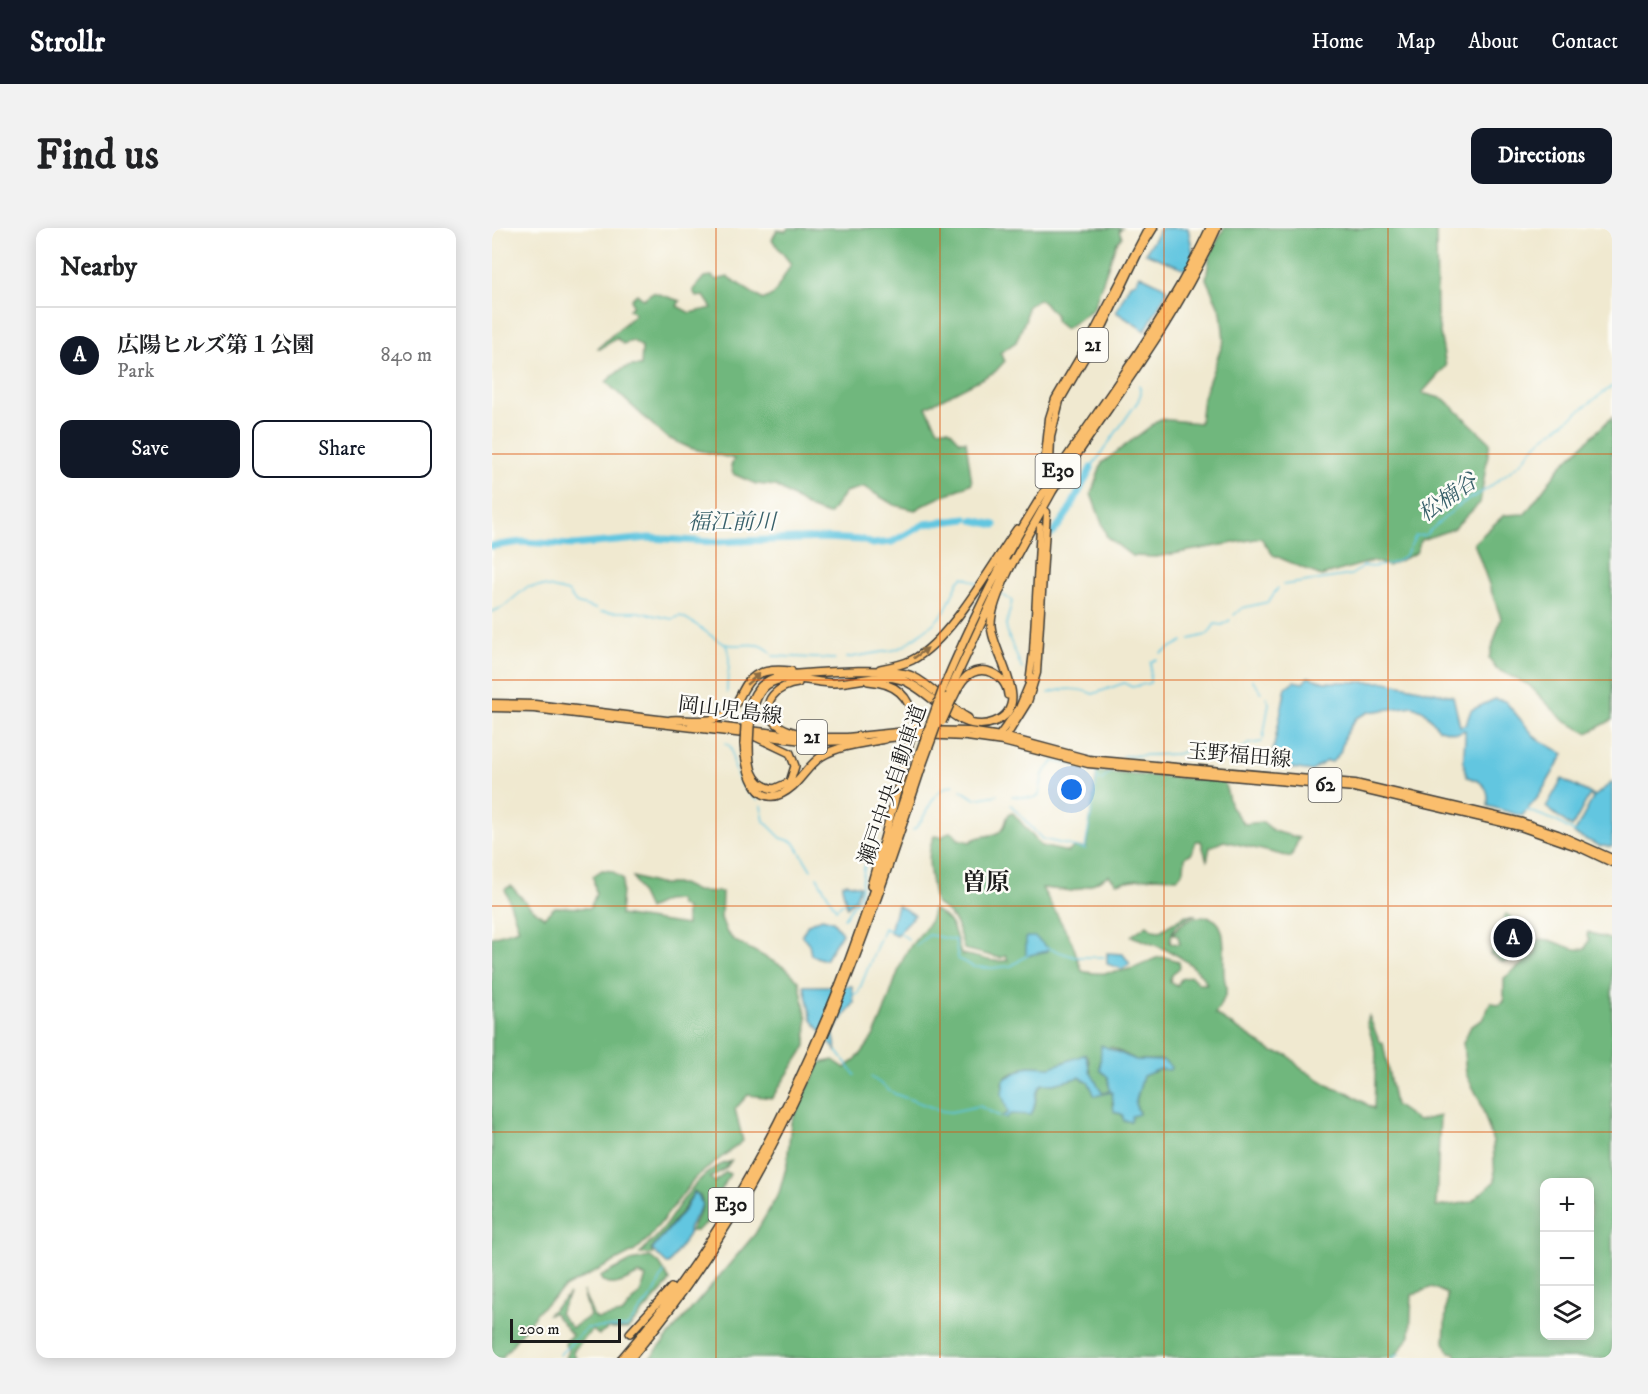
<!DOCTYPE html>
<meta charset="utf-8">
<style>
:root{--surface:#fff;--page:#f2f2f2;--text:#202124;--muted:#757577;--line:#e0e0e0;--accent:#111827}
body{margin:0;font-family:"IM FELL DW Pica","Noto Serif JP",serif;background:var(--page);color:var(--text)}
.controls{position:absolute;right:18px;bottom:18px;display:grid;overflow:hidden;border-radius:12px;box-shadow:0 3px 15px #0003}
.controls button{width:54px;height:54px;display:grid;place-items:center;padding:0;border:0;border-bottom:2px solid var(--line);background:var(--surface);color:var(--text);font:30px sans-serif}
.scale{position:absolute;left:18px;bottom:15px;width:111px;box-sizing:border-box;padding-left:6px;border:3px solid #1c1c1c;border-top:0;font-size:16px;line-height:21px;white-space:nowrap;color:#1c1c1c;-webkit-text-stroke:4px #fdfcf7;paint-order:stroke}
.you{position:absolute;left:580px;top:562px;width:21px;height:21px;margin:-15px;border:4px solid #fff;border-radius:50%;background:#1a73e8;box-shadow:0 0 0 9px #1a73e833}
.badge{display:grid;place-items:center;width:39px;height:39px;border-radius:50%;background:var(--accent);color:#fff;font-size:20px;font-weight:700}
.pin{position:absolute;translate:-50% -50%;border:3px solid #fff;box-shadow:0 2px 6px #0006}
.list{margin:0;padding:0;list-style:none}
h2{display:flex;justify-content:space-between;align-items:center;height:78px;margin:0;padding:0 24px;font-size:26px}
h2 small{font-size:20px;font-weight:400;color:var(--muted)}
.list li{display:grid;grid-template-columns:39px 1fr auto;gap:18px;align-items:center;box-sizing:border-box;height:96px;padding:0 24px;border-top:2px solid var(--line)}
.list b{display:block;font-size:22px;white-space:nowrap}
.list p{margin:0;font-size:20px;white-space:nowrap;color:var(--muted)}
.list em{font-size:20px;font-style:normal;color:var(--muted)}
.actions{display:flex;gap:12px;padding:18px 24px}
.actions a{flex:1;padding:14px 0;border:2px solid var(--accent);border-radius:12px;text-align:center;font-size:21px;color:var(--accent)}
.actions .main{background:var(--accent);color:#fff}
.icon{flex:none;width:33px;height:33px;fill:none;stroke:currentColor;stroke-width:2;stroke-linecap:round;stroke-linejoin:round}
.map{position:relative;flex:none;width:1120px;height:1130px;overflow:hidden;border-radius:12px}
header{display:flex;align-items:center;gap:36px;box-sizing:border-box;height:84px;padding:0 30px;background:var(--accent);color:#fff}
header strong{font-size:28px}
nav{display:flex;gap:33px;margin-inline-start:auto;font-size:21px}
.intro{display:flex;align-items:center;justify-content:space-between;box-sizing:border-box;height:144px;padding:0 36px}
h1{margin:0;font-size:42px}
.button{padding:15px 27px;border-radius:12px;background:var(--accent);color:#fff;font-size:21px;font-weight:700}
main{display:flex;gap:36px;padding:0 36px}
aside{flex:1;background:var(--surface);border-radius:12px;box-shadow:0 3px 15px #0003}
.map>svg:first-child{display:block}
.green{fill:#8ad693;stroke:#537958;stroke-width:1.5}
.forest{fill:#6fb77d;stroke:#466a4c;stroke-width:1.5;fill-rule:evenodd}
.water{fill:#62c6e0;stroke:#3f717e;stroke-width:1.5}
.lines{fill:none;stroke-linecap:round;stroke-linejoin:round}
.stream{stroke:#62c6e0;stroke-width:1.5}
.river{stroke:#62c6e0;stroke-width:7}
.primary-tunnel{stroke:#c6c0ac;stroke-width:6;stroke-dasharray:6 3;stroke-linecap:butt}
.primary-casing{stroke:#3c3b37;stroke-width:9}
.motorway-casing{stroke:#3c3b37;stroke-width:10}
.primary{stroke:#fabe6d;stroke-width:6}
.motorway{stroke:#fabe6d;stroke-width:7}
.motorway-bridge-casing{stroke:#3c3b37;stroke-width:10;stroke-linecap:butt}
.motorway-bridge{stroke:#fabe6d;stroke-width:7}
.oneway{fill:#8b6d44}
.grid{fill:none;stroke:#de560d;stroke-width:1.5;stroke-opacity:0.55}
.labels{text-anchor:middle;dominant-baseline:central;stroke-width:5;stroke-linejoin:round;paint-order:stroke}
.shield{fill:#fdfcf7;stroke:#605f5e;stroke-width:1.5}
.shield-label{font-size:20px;font-weight:bold;fill:#1c1c1c}
.street-label{font-size:21px;fill:#1c1c1c;stroke:#fdfcf7}
.water-label{font-size:22px;font-style:italic;fill:#38606a;stroke:#fdfcf7}
.quarter-label{font-size:24px;font-weight:bold;fill:#1c1c1c;stroke:#fdfcf7}
</style>
<header>
<strong>Strollr</strong>
<nav><a>Home</a><a>Map</a><a>About</a><a>Contact</a></nav>
</header>
<div class="intro"><h1>Find us</h1><a class="button">Directions</a></div>
<main>
<aside>
<h2>Nearby<small></small></h2>
<ul class="list">
<li><span class="badge">A</span><div><b>広陽ヒルズ第１公園</b><p>Park</p></div><em>840 m</em></li>
</ul>
<div class="actions"><a class="main">Save</a><a>Share</a></div>
</aside>
<div class="map">
<svg width="1120" height="1130" viewBox="0 0 1120 1130">
<rect width="100%" height="100%" fill="#fdfcf7"/>
<filter id="ink" filterUnits="userSpaceOnUse"><feTurbulence type="fractalNoise" baseFrequency=".0167" numOctaves="2"/><feDisplacementMap in="SourceGraphic" scale="12" xChannelSelector="R" yChannelSelector="G"/><feConvolveMatrix kernelMatrix="1 2 1 2 8 2 1 2 1" color-interpolation-filters="sRGB"/></filter>
<filter id="wash" filterUnits="userSpaceOnUse"><feTurbulence type="fractalNoise" baseFrequency=".008" numOctaves="4" result="noise"/><feDisplacementMap in="SourceGraphic" scale="24" xChannelSelector="R" yChannelSelector="G"/><feGaussianBlur stdDeviation="1.35" result="paint"/><feColorMatrix in="noise" values="0 0 0 0 0 0 0 0 0 0 0 0 0 0 0 0 0 1.4 0 .05"/><feComposite in="paint" operator="in"/></filter>
<g filter="url(#wash)">
<rect width="100%" height="100%" fill="#f0e9d0"/>
<!-- green -->
<path class="green" d="M 1014,686 L 1033,699 L 1037,714 L 1029,729 L 1011,734 L 998,726 Z"/>
<!-- forest -->
<path class="forest" d="M 296,0 L 630,0 L 627,3 L 630,9 L 624,16 L 601,81 L 573,101 L 563,93 L 563,86 L 547,71 L 535,79 L 534,90 L 524,114 L 508,125 L 513,133 L 503,144 L 434,179 L 446,201 L 457,201 L 468,213 L 474,213 L 480,255 C 461,265 442,270 423,282 L 402,277 L 372,259 L 353,264 L 337,287 L 319,281 L 284,258 L 264,256 L 241,246 L 239,238 L 242,231 L 198,220 L 174,209 L 114,154 C 125,144 133,136 149,138 L 150,119 L 141,113 L 131,116 L 125,110 L 108,121 L 106,120 L 143,86 L 137,81 L 141,78 L 139,71 L 145,66 L 151,71 L 161,64 L 188,73 L 185,78 L 198,85 L 220,80 L 212,68 L 204,69 L 201,62 L 212,49 L 220,48 L 224,52 L 236,49 L 271,72 L 282,66 L 299,36 L 280,12 L 285,2 L 294,3 Z
M 732,0 L 944,0 L 945,88 L 954,138 L 930,165 L 952,171 L 998,214 L 988,275 L 961,301 L 929,312 L 924,325 L 896,338 L 881,333 L 829,348 L 781,327 L 769,310 L 664,329 L 640,328 L 615,309 L 599,266 L 610,235 L 668,191 L 708,195 L 711,169 L 732,112 L 729,84 L 714,51 L 718,27 Z
M 1120,189 L 1120,492 L 1096,505 L 1072,493 L 1037,457 L 1004,441 L 997,430 L 1009,390 L 982,315 L 1012,287 L 1033,286 L 1068,239 Z
M 605,544 L 732,553 L 739,579 L 752,596 L 771,594 L 782,603 L 807,610 L 799,629 L 732,613 L 718,619 L 715,633 L 709,613 L 704,613 L 700,625 L 693,629 L 692,642 L 686,650 L 660,649 L 624,655 L 617,647 L 599,657 L 580,663 L 550,660 L 580,714 L 590,743 C 603,747 624,745 638,741 C 660,736 662,722 687,734 L 688,739 L 679,748 L 678,754 L 685,758 L 689,751 L 699,748 L 707,756 L 715,756 C 701,729 666,718 639,708 L 655,697 L 661,702 L 668,703 L 694,687 L 704,687 C 689,691 679,698 678,715 L 688,716 L 686,708 L 681,706 C 688,696 695,690 708,689 C 740,686 730,727 732,746 C 732,752 735,759 734,765 C 732,772 727,780 723,786 L 781,824 L 796,827 L 808,840 L 841,860 L 857,865 L 882,881 L 884,824 L 875,795 L 877,788 L 887,813 L 891,815 L 903,877 L 926,893 L 948,888 L 944,979 L 979,974 L 1003,953 L 1001,914 L 988,873 L 974,846 L 971,815 L 979,798 L 990,792 L 999,774 L 1007,777 L 1012,774 L 1012,750 L 1043,726 L 1045,712 C 1062,708 1076,724 1093,721 L 1097,712 L 1095,708 L 1096,704 L 1120,712 L 1120,1130 L 965,1130 L 963,1125 L 957,1124 L 952,1114 L 955,1066 L 940,1059 L 920,1067 L 918,1108 L 902,1130 L 158,1130 L 263,1006 L 287,965 L 295,936 L 299,894 L 328,835 L 341,832 L 353,840 C 391,815 395,764 413,727 C 421,710 439,701 441,681 C 464,694 462,704 469,726 C 485,728 502,736 516,732 L 514,728 L 508,730 L 472,721 C 465,698 465,688 443,675 C 440,653 432,629 442,608 L 450,609 L 457,604 L 462,605 L 466,611 L 478,614 C 486,605 505,611 511,600 C 515,595 513,591 517,586 L 521,585 L 549,618 L 576,624 L 582,619 L 594,620 ZM 619,819 L 644,832 L 668,832 L 675,841 L 668,841 L 651,848 L 643,876 L 647,884 L 640,888 L 639,893 L 632,892 L 630,886 L 624,885 L 620,876 L 622,868 L 619,863 L 603,868 L 597,855 L 588,849 L 561,856 L 550,856 C 541,865 546,876 540,885 L 519,886 L 511,889 L 516,885 L 510,854 L 515,848 L 536,838 L 559,839 L 592,827 L 596,828 C 597,841 602,857 611,866 L 618,863 L 616,848 L 608,837 L 609,829 ZM 1052,954 L 1098,954 L 1098,1108 L 1052,1108 Z
M 110,642 L 120,643 L 131,651 L 128,687 L 194,697 L 194,681 L 188,677 L 186,672 L 173,673 L 156,681 L 141,649 L 166,656 L 190,656 L 204,663 L 230,664 L 229,690 L 235,705 L 243,713 L 294,740 L 307,753 L 315,790 L 314,818 L 280,870 L 256,867 L 243,881 L 251,913 L 204,949 L 157,1010 L 143,1023 L 74,1059 L 46,1083 L 10,1130 L 0,1130 L 0,709 L 27,701 L 13,661 L 19,658 L 38,679 L 52,689 L 63,679 L 98,680 L 104,666 L 101,648 Z
M 239,933 L 234,940 L 218,950 L 223,954 L 234,944 L 238,946 L 223,974 L 224,981 L 216,994 L 204,1003 L 198,1003 L 211,977 L 208,968 L 202,963 L 193,979 L 159,1022 L 161,1026 L 148,1026 C 153,1019 161,1013 167,1006 C 187,980 204,942 239,933 Z
M 158,1029 L 167,1035 L 178,1052 L 176,1056 L 136,1101 L 116,1101 L 107,1107 L 100,1102 L 81,1123 L 84,1130 L 73,1130 L 77,1122 L 73,1117 L 74,1112 L 80,1107 L 62,1085 L 56,1086 L 77,1066 L 67,1085 L 80,1100 L 98,1088 L 91,1063 L 101,1087 L 105,1091 L 130,1086 L 148,1065 L 154,1049 L 147,1046 C 136,1052 114,1064 108,1049 L 139,1033 Z"/>
<!-- water -->
<path class="water" d="M 669,0 L 696,0 L 702,30 L 696,42 L 653,25 Z
M 648,47 L 673,59 L 675,63 L 653,103 L 624,84 L 638,56 L 644,54 Z
M 816,449 L 833,454 L 894,454 L 961,468 L 968,498 L 974,496 L 979,482 L 1003,471 L 1013,473 L 1044,510 L 1072,526 L 1047,568 L 1030,588 L 996,578 C 998,560 991,553 975,549 C 968,532 974,519 973,502 L 965,505 L 947,501 L 932,483 L 921,478 L 877,484 L 864,490 L 853,507 L 848,525 L 840,534 L 834,533 L 820,543 L 778,537 L 794,459 L 802,453 L 811,455 Z
M 1070,551 L 1103,568 L 1120,554 L 1120,619 L 1108,618 L 1082,606 L 1101,570 L 1099,568 L 1097,568 L 1080,599 L 1054,579 Z
M 355,655 L 368,658 L 364,670 L 355,679 L 350,659 L 350,656 Z
M 405,677 L 423,687 L 404,707 L 398,704 Z
M 330,690 L 341,693 L 350,705 L 333,732 L 319,727 L 317,716 L 310,707 L 316,696 Z
M 534,709 L 543,709 L 556,720 L 555,723 L 534,728 Z
M 615,725 L 631,726 L 638,736 L 630,741 L 615,736 Z
M 312,758 L 360,758 L 362,775 L 341,804 L 345,824 L 320,792 Z
M 609,817 L 644,832 L 672,833 L 679,839 L 678,842 L 668,841 L 651,848 L 643,876 L 647,886 L 640,888 L 639,893 L 632,893 L 630,886 L 622,884 L 620,864 L 603,868 L 597,855 L 588,849 L 562,856 L 550,856 C 541,865 545,877 539,887 L 519,886 L 514,890 L 509,889 L 516,885 L 510,866 L 512,851 L 536,838 L 559,839 L 594,826 L 598,843 L 611,866 L 618,863 L 616,849 L 608,842 Z
M 202,964 L 206,967 L 210,977 L 196,1001 L 197,1006 L 177,1036 L 175,1036 L 160,1022 L 194,980 Z"/>
<g class="lines">
<!-- stream -->
<path class="stream" d="M 702,54 L 706,45
M 599,240 L 646,173 L 649,165 L 647,157
M 791,357 L 859,347 L 872,338 C 885,340 905,337 914,326 C 918,320 920,314 924,308 L 933,307 L 967,277 L 995,261 L 1030,234 L 1045,215 L 1120,158
M 508,365 L 520,373 L 514,397 L 516,407 L 530,441
M 0,384 L 11,379 L 35,359 L 52,358 L 76,364 L 84,375 L 104,381
M 109,384 L 146,384 L 180,391 L 188,388 C 202,392 223,413 233,416 C 250,420 267,410 279,425
M 742,387 L 750,380 L 776,374 L 786,360
M 716,406 L 723,396 L 730,397 L 738,392
M 698,411 L 714,407
M 234,417 C 241,433 234,449 235,465
M 669,425 L 691,413
M 281,428 L 343,431
M 354,430 L 402,422 L 412,418 L 442,395 L 453,383 L 467,352 L 472,349 L 487,356
M 760,451 L 769,464
M 557,465 C 571,460 588,460 601,466 L 632,455 L 640,459 L 658,455 L 659,434 L 665,431
M 771,511 L 777,475 L 774,469
M 233,515 L 239,519 C 242,543 245,557 265,572
M 631,528 L 685,526 L 698,521 L 724,520 L 741,528 L 756,516 L 770,514
M 469,562 L 483,571 L 505,567
M 520,568 L 540,570 L 547,568 L 551,546 L 562,533 L 604,542 L 605,551 L 610,552 L 620,543
M 519,577 L 550,611 L 593,621 L 605,551
M 269,578 L 272,593 L 289,610 L 302,614 L 319,642
M 1035,582 L 1064,593 L 1084,605
M 421,602 C 437,591 436,561 462,557
M 325,649 L 344,681 L 351,675
M 352,690 L 368,668 L 376,615 L 384,604
M 407,704 L 416,711
M 424,718 L 437,707 L 463,712 L 466,731 L 482,739 L 500,740 L 519,738 L 536,727
M 555,720 L 583,729 L 612,729
M 361,766 L 366,765 L 392,700 L 399,703
M 345,823 L 363,847
M 379,849 L 403,866 L 450,883 L 459,884 L 487,878 L 509,889
M 67,1127 L 95,1100 L 135,1099 L 163,1064 L 172,1044
M 900,1130 L 907,1126"/>
<!-- river -->
<path class="river" d="M 481,292 L 503,297
M 561,305 L 577,283 L 599,240
M 0,318 L 29,314 L 81,317 L 157,310 L 220,314 L 333,310 L 371,312 L 380,316 L 400,314 L 433,296 L 474,291"/>
</g>
</g>
<g filter="url(#ink)">
<g class="lines">
<!-- primary-tunnel -->
<path class="primary-tunnel" d="M 557,256 L 558,238
M 550,267 L 551,247"/>
<!-- primary casing -->
<g class="primary-casing">
<path id="primary" d="M 558,238 L 559,209 L 568,173 L 612,97 L 646,26 L 662,0
M 551,247 L 557,190 L 563,171 L 597,113 L 656,0
M 0,475 L 43,476 L 183,493
M 0,480 L 42,481 L 319,514 L 368,513
M 199,495 L 308,508
M 318,509 L 355,509 L 425,502 L 477,503 L 515,509 L 597,531 L 863,555 L 1030,594 L 1066,606 L 1120,630
M 505,510 L 527,480 L 537,456 L 541,423 L 548,298
M 390,511 L 426,507 L 475,509 L 511,514 L 596,536 L 862,560 L 1028,599 L 1088,620 L 1120,635
M 513,511 L 536,474 L 545,445 L 555,284"/>
</g>
<!-- motorway casing -->
<g class="motorway-casing">
<path id="motorway" d="M 558,267 C 615,178 682,97 725,0
M 388,441 C 399,439 410,437 420,432 C 458,413 500,337 525,301
M 376,453 C 403,455 418,467 422,494
M 306,455 C 287,457 265,474 283,494 C 292,504 310,506 323,509
M 450,463 C 481,389 517,317 561,250 C 616,167 676,90 718,0
M 455,469 L 517,336
M 460,472 C 464,465 467,456 473,450 C 489,434 514,446 516,467
M 255,488 C 260,465 268,452 292,447 C 321,445 397,438 420,448 C 442,458 455,479 476,490
M 179,492 C 194,491 212,495 226,490 C 260,477 239,436 299,443
M 258,498 C 260,484 263,466 275,457 C 293,444 322,455 342,455 C 365,455 387,444 410,452 C 440,462 466,508 502,494 C 544,478 499,425 499,396 C 500,362 543,296 560,264
M 252,516 C 253,543 266,589 301,558 C 311,548 319,535 330,528 C 348,517 373,515 393,511
M 257,516 C 257,536 258,557 282,561 L 298,554 L 303,538 L 298,525 L 262,508
M 379,658 L 413,534
M 138,1105 L 179,1060
M 130,1130 C 221,1025 290,899 342,771 C 373,694 397,614 424,535
M 139,1130 C 288,954 360,751 431,535"/>
</g>
<!-- primary -->
<use href="#primary" class="primary"/>
<!-- motorway -->
<use href="#motorway" class="motorway"/>
<!-- motorway-bridge casing -->
<g class="motorway-bridge-casing">
<path id="motorway-bridge" d="M 450,494 L 460,472
M 252,516 L 253,497
M 257,516 L 258,498
M 413,534 L 422,494
M 424,535 L 450,463
M 431,535 L 455,469"/>
</g>
<!-- motorway-bridge -->
<use href="#motorway-bridge" class="motorway-bridge"/>
</g>
<!-- one-way arrows -->
<defs><path id="oneway-solid" d="M-6-.8H1V-3.2L6.5 0L1 3.2V.8H-6Z" transform="scale(1.5)"/></defs>
<g class="oneway">
<use href="#oneway-solid" transform="translate(429 425) rotate(-36)"/>
<use href="#oneway-solid" transform="translate(261 451) rotate(-40)"/>
</g>
</g>
<!-- grid -->
<path class="grid" d="M 224,0 L 224,1130M 448,0 L 448,1130M 672,0 L 672,1130M 896,0 L 896,1130M 0,226 L 1120,226M 0,452 L 1120,452M 0,678 L 1120,678M 0,904 L 1120,904"/>
<g class="labels">
<!-- shield labels -->
<g class="shield">
<rect x="586" y="100" width="30" height="34" rx="4.5"/>
<rect x="543.5" y="226" width="45" height="34" rx="4.5"/>
<rect x="305" y="492" width="30" height="34" rx="4.5"/>
<rect x="816.5" y="540" width="33" height="34" rx="4.5"/>
<rect x="216.5" y="960" width="45" height="34" rx="4.5"/>
</g>
<g class="shield-label">
<text x="601" y="117">21</text>
<text x="566" y="243">E30</text>
<text x="320" y="509">21</text>
<text x="833" y="557">62</text>
<text x="239" y="977">E30</text>
</g>
<!-- street labels -->
<g class="street-label">
<text transform="translate(238 483) rotate(7)">岡山児島線</text>
<text transform="translate(747 528) rotate(5)">玉野福田線</text>
<text transform="translate(401 557) rotate(-71)">瀬戸中央自動車道</text>
</g>
<!-- water labels -->
<g class="water-label">
<text transform="translate(956 270) rotate(-35)">松楠谷</text>
<text x="240" y="294">福江前川</text>
</g>
<!-- quarter labels -->
<g class="quarter-label">
<text x="494" y="655">曽原</text>
</g>
</g>
</svg>
<div class="controls">
<button>+</button>
<button>−</button>
<button><svg class="icon" aria-label="layers" viewBox="0 0 24 24"><path d="M12 4l9 5-9 5-9-5zM3 14l9 5 9-5"/></svg></button>
</div>
<div class="scale">200 m</div>
<div class="you"></div>
<div class="pin badge" style="left:1021px;top:710px">A</div>
</div>
</main>
